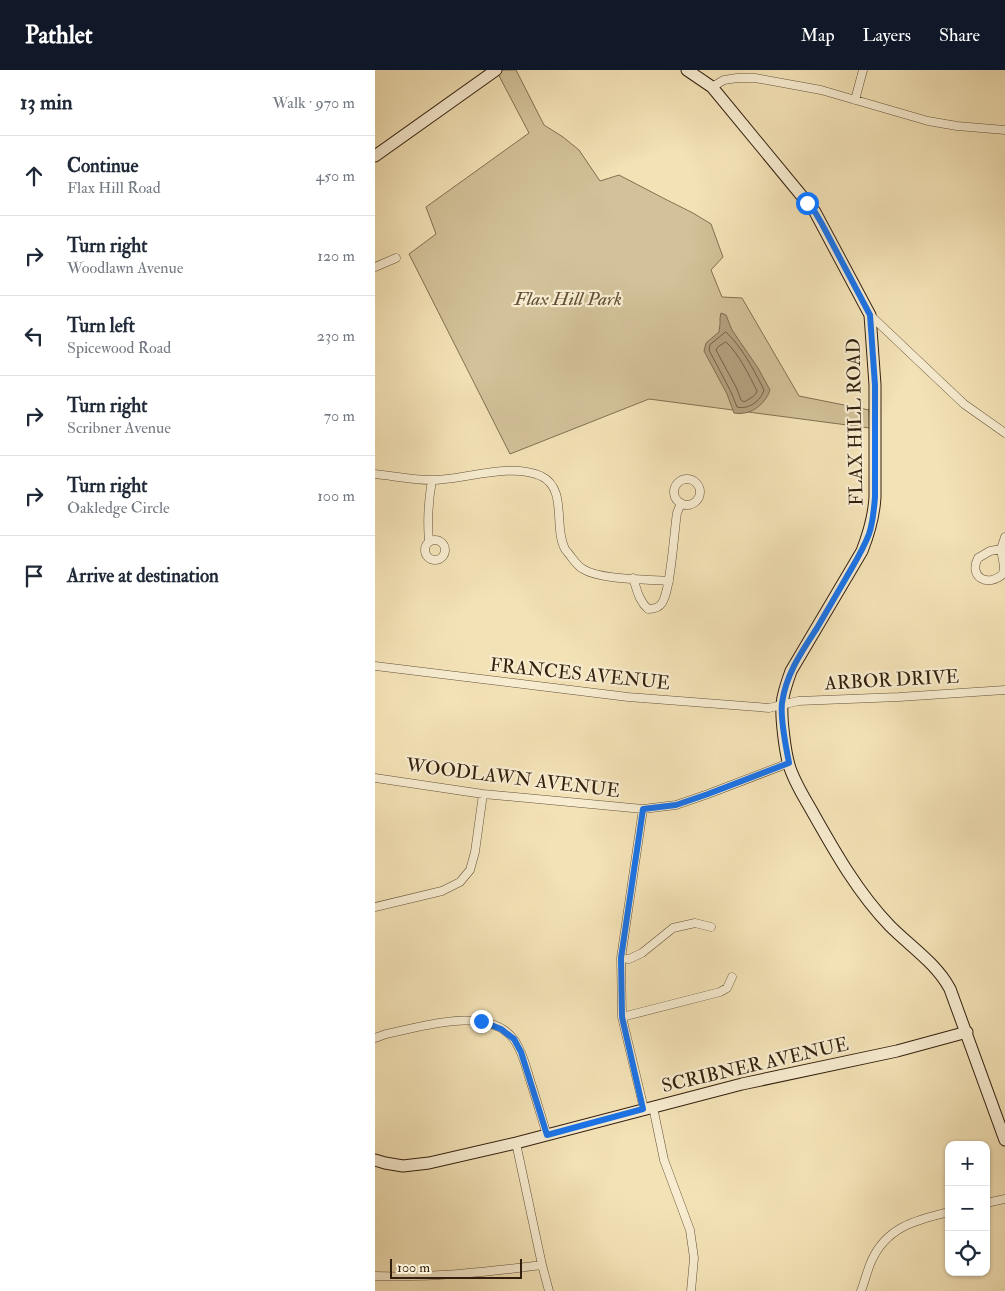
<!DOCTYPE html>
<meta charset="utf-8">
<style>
:root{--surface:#fff;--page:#f2f2f3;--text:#1f2937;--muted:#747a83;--line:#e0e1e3;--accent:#111827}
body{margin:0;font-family:"IM FELL Double Pica",serif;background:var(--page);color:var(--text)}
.controls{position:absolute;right:15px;bottom:15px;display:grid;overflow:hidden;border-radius:10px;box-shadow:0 1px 4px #0004}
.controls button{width:45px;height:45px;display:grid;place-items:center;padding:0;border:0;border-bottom:1px solid var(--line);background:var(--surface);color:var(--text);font:25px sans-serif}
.scale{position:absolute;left:15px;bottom:12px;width:132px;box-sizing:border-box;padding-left:5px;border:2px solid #331f0d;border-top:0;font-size:14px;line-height:18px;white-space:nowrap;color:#331f0d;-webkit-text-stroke:4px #f7ecd0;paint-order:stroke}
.stop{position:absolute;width:15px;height:15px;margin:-11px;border:4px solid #1a73e8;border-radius:50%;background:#fff}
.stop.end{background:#1a73e8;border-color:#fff;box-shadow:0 1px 5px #0008}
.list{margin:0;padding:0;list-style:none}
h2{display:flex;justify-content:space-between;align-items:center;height:65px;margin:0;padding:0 20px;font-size:21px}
h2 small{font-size:16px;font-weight:400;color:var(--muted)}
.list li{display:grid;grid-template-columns:32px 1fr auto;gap:15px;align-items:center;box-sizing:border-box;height:80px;padding:0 20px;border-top:1px solid var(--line)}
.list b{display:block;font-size:19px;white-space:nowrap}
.list p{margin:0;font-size:16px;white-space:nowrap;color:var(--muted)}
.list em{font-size:16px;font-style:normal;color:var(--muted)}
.icon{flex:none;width:28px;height:28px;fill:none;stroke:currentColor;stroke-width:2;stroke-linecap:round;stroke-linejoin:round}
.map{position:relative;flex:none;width:630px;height:1221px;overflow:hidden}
header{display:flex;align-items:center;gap:30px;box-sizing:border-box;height:70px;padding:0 25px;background:var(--accent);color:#fff}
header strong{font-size:24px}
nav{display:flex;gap:28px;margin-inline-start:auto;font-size:18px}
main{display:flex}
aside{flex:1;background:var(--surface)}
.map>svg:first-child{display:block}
.green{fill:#d2c199;stroke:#827053}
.water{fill:#b2a07d;stroke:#7f6c50}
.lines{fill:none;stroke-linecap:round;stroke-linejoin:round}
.shore{stroke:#726045;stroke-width:1}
.street-casing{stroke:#635037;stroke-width:9}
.secondary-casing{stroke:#331f0d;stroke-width:13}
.street{stroke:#f7ecd0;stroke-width:8}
.secondary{stroke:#f7ecd0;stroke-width:11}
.route{stroke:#1a73e8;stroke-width:6}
.labels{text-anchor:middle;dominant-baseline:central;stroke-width:4.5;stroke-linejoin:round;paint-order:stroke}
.park-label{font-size:19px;font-style:italic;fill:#635037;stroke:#f7ecd0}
.street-label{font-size:19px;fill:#331f0d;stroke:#f7ecd0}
</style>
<header>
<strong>Pathlet</strong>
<nav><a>Map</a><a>Layers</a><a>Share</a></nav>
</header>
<main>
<aside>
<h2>13 min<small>Walk · 970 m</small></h2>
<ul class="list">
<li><svg class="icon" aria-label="ahead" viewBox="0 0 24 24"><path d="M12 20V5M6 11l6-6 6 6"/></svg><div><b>Continue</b><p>Flax Hill Road</p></div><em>450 m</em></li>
<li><svg class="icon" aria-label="right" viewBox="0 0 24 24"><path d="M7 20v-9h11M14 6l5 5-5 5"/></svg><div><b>Turn right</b><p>Woodlawn Avenue</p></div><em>120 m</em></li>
<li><svg class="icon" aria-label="left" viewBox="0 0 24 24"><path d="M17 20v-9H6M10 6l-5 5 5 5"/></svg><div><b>Turn left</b><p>Spicewood Road</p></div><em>230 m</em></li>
<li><svg class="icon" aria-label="right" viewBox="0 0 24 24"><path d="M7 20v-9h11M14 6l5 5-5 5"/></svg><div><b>Turn right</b><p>Scribner Avenue</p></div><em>70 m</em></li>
<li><svg class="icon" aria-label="right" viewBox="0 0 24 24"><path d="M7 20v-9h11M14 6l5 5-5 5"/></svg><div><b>Turn right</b><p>Oakledge Circle</p></div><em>100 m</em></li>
<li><svg class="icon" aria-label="arrive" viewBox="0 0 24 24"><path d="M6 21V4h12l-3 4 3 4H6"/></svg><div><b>Arrive at destination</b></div></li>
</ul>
</aside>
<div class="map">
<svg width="630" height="1221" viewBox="0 0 630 1221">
<rect width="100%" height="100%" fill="#f3e2b6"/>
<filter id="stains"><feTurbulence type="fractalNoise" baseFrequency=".004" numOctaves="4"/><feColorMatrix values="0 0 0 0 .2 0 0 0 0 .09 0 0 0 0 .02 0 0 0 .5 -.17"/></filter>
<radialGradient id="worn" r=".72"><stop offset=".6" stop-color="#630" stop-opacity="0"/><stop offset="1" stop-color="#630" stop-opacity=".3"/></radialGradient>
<!-- green -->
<path class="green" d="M 126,0 L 141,0 L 169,55 L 188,67 L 204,80 L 225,111 L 244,105 L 290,129 L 318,143 L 336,154 L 348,187 L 336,200 L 347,227 L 367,228 L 424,326 L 494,340 L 495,358 L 274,329 L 135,384 L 34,184 L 61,164 L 51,137 L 154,63 L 122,2 Z"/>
<!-- water -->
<path class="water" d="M 346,243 L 351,245 L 357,260 L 383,298 L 395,320 C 390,335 375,346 359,343 L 352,324 L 329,281 L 331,273 L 344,262 L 345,254 L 345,248 Z"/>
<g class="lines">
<!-- shore -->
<path class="shore" d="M 351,262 C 367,277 379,300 389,320 C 386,331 373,340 362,337 L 356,322 L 334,280 L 335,275 Z
M 351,272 C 364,284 374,305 382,321 C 381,326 374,329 369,332 L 366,330 L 362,319 L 341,280 L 343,277 Z"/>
<!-- street casing -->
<g class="street-casing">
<path id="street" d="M 337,17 L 349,10 L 362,8 L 380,8 L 446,20 L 553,51 L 582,56 L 630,60
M 480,30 L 488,0
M 0,197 L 21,188
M 495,245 L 589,334 L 630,363
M 0,404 C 19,406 38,410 57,410 C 89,410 135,392 166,406 C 193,419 178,457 190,479 C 192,482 195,485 197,488 C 200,492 204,497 208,499 C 225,510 272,509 294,511
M299 422a13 13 0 1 1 26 0a13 13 0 1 1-26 0Z
M50 480a10 10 0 1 1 20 0a10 10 0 1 1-20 0Z
M 54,471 C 52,449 53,433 57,410
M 626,479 L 615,481 L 603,488 C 593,507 613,518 628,504 L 629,496 L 626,479 L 630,467
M 258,508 C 262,520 264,531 273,539 C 279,539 284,538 287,533 C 296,520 299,461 302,443 L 306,433
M 0,596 L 253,627 L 394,638 L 423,631 L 524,627 L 630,620
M 0,708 L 108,724 L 268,739 L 301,735 L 333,724 L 414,693
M 268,739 L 246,888 L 247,947 L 269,1039
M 0,837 L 67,821 L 85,812 L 95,800 L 100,782 L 108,724
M 246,888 L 254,889 L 267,883 L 298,858 L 320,853 L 336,857
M 247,947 L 345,922 L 352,918 L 357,907
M 0,968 L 11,964 C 46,957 115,934 140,971 C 148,983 151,997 155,1010 C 161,1028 166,1046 172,1065
M 278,1037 L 289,1090 L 315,1160 L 319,1188 L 316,1221
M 141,1073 L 167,1195 L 174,1221
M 611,1133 L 630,1129
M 0,1206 C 56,1208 112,1202 167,1195
M 486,1221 C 490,1211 492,1201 496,1192 C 511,1157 541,1150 574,1142"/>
</g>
<!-- secondary casing -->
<g class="secondary-casing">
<path id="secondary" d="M 312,0 L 337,17 L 440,142 L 495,245 L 500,315 L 500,427 C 499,446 494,463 487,481 L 416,601 C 412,612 408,623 407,634 C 406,649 410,681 414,695 C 419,712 429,727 438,743 C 460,782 483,823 515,856 C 536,877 561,893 575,919 L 630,1070
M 0,86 L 121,0
M 0,1090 L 10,1093 L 28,1096 L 54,1093 L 141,1073 L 367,1014 L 522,981 L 592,962"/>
</g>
<!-- street -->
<use href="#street" class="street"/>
<!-- secondary -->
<use href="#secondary" class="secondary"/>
</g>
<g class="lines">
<!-- route -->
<path class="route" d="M 106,951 L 126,959 L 139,969 L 146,982 L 172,1065 L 268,1039 L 247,947 L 246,888 L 268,739 L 301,735 L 333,724 L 414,693 C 411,676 405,650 407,633 C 411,604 427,581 442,558 C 452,541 461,525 471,508 C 479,494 488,480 494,464 C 498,452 499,440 500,427 L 500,315 L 495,245 L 447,154 L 440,142 L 432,133"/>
</g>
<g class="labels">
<!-- park labels -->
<g class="park-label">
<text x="193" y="229">Flax Hill Park</text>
</g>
<!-- street labels -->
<g class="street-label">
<text transform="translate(480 352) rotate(-91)">FLAX HILL ROAD</text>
<text transform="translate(205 604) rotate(6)">FRANCES AVENUE</text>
<text transform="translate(517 610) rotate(-3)">ARBOR DRIVE</text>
<text transform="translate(138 708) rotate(7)">WOODLAWN AVENUE</text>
<text transform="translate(380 995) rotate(-13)">SCRIBNER AVENUE</text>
</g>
</g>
<rect width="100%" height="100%" filter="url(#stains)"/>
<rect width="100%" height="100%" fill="url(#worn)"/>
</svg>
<div class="controls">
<button>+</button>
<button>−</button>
<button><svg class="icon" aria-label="locate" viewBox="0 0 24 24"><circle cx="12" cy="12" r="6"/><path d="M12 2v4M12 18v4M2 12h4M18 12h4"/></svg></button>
</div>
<div class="scale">100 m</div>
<div class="stop" style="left:432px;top:133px"></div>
<div class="stop end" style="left:106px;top:951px"></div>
</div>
</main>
